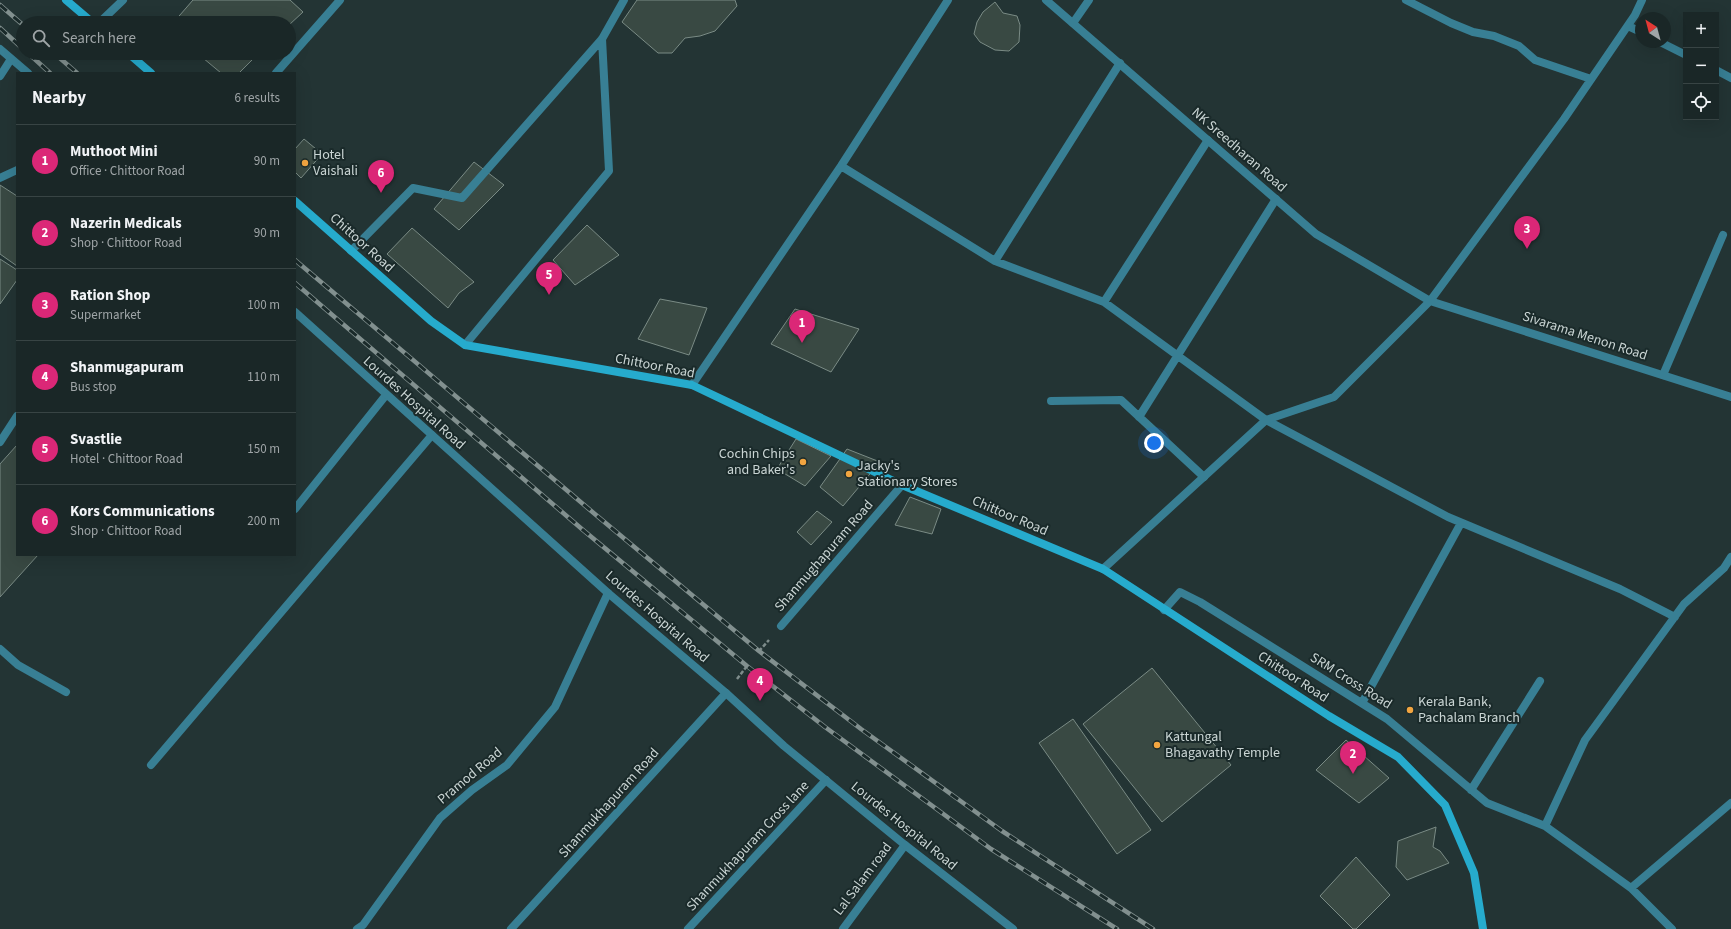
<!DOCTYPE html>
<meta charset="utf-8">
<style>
:root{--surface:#1a2727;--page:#273333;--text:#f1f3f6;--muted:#9fa5a7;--line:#384444;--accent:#db2777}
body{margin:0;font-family:"Source Sans 3",sans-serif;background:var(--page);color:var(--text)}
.controls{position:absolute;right:12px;top:12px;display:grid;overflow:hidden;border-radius:0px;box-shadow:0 4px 16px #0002}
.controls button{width:36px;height:36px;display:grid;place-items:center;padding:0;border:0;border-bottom:1px solid var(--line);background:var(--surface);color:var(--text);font:20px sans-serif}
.compass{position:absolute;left:1635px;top:12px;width:36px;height:36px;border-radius:50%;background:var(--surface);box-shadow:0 4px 16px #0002;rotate:324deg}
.you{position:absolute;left:1154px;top:443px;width:14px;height:14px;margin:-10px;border:3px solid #fff;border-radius:50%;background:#1a73e8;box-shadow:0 0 0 6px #1a73e833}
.badge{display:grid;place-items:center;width:26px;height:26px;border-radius:50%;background:var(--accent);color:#fff;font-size:13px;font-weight:700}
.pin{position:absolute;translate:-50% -33px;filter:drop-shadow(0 1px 2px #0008)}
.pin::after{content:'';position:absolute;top:21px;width:14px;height:12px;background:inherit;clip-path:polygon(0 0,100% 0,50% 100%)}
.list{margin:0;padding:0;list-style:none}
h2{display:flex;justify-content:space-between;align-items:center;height:52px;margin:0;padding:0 16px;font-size:17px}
h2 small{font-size:13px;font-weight:400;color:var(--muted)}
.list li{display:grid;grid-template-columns:26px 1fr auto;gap:12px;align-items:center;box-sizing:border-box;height:72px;padding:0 16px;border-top:1px solid var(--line)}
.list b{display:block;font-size:15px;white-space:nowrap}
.list p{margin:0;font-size:13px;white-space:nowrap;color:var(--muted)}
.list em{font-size:13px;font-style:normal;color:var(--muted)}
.icon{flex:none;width:22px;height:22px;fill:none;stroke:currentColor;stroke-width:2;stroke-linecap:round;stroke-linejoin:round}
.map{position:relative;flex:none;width:1731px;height:929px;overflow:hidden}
.search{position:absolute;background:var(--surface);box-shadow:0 4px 16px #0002;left:16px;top:16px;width:280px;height:44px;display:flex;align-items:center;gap:10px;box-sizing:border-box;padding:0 14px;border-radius:22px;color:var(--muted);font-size:15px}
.panel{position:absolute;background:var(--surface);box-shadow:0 4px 16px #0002;left:16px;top:72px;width:280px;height:484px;border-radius:0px}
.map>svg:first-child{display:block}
.building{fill:#394943;stroke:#7a8b85}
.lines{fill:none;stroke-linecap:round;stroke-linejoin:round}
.path{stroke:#7e8c8b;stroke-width:2.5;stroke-dasharray:4 2;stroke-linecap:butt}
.service{stroke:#387f94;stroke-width:8}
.minor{stroke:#387f94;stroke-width:8}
.tertiary{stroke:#387f94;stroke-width:8}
.secondary{stroke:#26abcd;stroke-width:8}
.rail-casing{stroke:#82908f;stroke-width:4.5}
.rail{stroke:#1a2a2a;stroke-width:3;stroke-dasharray:9;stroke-linecap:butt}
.poi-dot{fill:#f2a540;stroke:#1a2a2a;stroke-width:1.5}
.labels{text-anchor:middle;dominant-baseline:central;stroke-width:4;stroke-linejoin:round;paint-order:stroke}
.street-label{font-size:14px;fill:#cad5d4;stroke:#1a2a2a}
.poi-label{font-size:14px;fill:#cad5d4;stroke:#1a2a2a;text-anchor:start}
</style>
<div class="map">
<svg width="1731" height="929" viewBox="0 0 1731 929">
<rect width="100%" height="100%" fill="#233434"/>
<!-- building -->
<path class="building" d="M 193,0 L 290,0 L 303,12 L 289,25 L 289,23 L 173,23 Z
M 637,0 L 735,0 L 737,6 L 715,31 L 700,36 L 685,38 L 672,53 L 658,53 L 622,22 Z
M 995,2 L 1003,13 L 1017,16 L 1020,25 L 1019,42 L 1009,51 L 995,50 L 980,42 L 974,34 L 977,22 L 983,12 Z
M 197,53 L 259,53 L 239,73 L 221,73 Z
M 304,139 L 322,154 L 301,178 L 295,172 L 295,149 Z
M 474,162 L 504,185 L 459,230 L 434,209 Z
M 0,185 L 17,196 L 17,266 L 0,254 Z
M 587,225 L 619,255 L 575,285 L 553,260 Z
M 412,228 L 474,282 L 459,293 L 448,308 L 387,254 Z
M 0,259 L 17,270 L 17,280 L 0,304 Z
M 660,299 L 707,308 L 689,355 L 638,339 Z
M 795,309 L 859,329 L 831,372 L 771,344 Z
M 796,439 L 831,456 L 805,486 L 777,469 Z
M 17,445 L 17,555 L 38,555 L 0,597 L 0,464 Z
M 847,449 L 880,462 L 843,506 L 820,487 Z
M 910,497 L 941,509 L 932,534 L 895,525 Z
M 817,511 L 832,522 L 811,545 L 797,532 Z
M 1152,668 L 1231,765 L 1162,822 L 1083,724 Z
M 1073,719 L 1151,830 L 1117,854 L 1039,743 Z
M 1346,740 L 1389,778 L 1359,803 L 1316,770 Z
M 1436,827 L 1433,847 L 1440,851 L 1449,863 L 1407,880 L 1396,867 L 1398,841 Z
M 1356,857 L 1390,895 L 1356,929 L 1353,929 L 1320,896 Z"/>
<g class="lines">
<!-- path -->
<path class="path" d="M 759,651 L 769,640
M 737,679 L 747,666"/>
<!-- service -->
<path class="service" d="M 0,76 L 11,59
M 0,178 L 17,170
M 295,509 L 386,395
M 688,929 L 826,780"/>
<!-- minor -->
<path class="minor" d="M 1406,0 L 1451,23 L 1473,32 L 1494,36 L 1519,46 L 1535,60 L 1591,79
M 99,23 L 123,0
M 1073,23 L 1089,0
M 1628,26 L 1641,32
M 1660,42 L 1686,55
M 1716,70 L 1731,78
M 276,73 L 340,0
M 841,166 L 995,261 L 1104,302 L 1266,420 L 1448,517 L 1620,589 L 1675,617
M 351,251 L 413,188 L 462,198 L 602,39 L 624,0
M 995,261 L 1120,63
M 1430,301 L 1564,119 L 1635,15 L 1642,0
M 1104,302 L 1208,140
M 465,345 L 609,171 L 602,39
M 1663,375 L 1723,235
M 692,385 L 841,166 L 948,0
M 1051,401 L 1121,400 L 1204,477
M 1139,417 L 1276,199
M 0,442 L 17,416
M 1164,610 L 1180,592 L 1200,602 L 1387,719 L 1487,803 L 1545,826 L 1631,888 L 1672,929
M 781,626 L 902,485
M 0,649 L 18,665 L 66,692
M 1362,703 L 1461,523
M 151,765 L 432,435
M 1471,790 L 1540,681
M 1545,826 L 1585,740 L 1684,604 L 1724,568 L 1731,557
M 1631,888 L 1731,803
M 357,929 L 363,925 L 440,818 L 472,790 L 507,765 L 555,707 L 608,593
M 511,929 L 726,693
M 843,929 L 905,845"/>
<!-- tertiary -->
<path class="tertiary" d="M 1046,0 L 1316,234 L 1430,301 L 1731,397
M 0,49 L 28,73
M 295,312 L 608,593 L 726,693 L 784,746 L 905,845 L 1013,929
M 1103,569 L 1266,420 L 1334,397 L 1430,301"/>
<!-- secondary -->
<path class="secondary" d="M 66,0 L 93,23
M 128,53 L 151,73
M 295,201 L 431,321 L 465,345 L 692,385 L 902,485 L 1103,569 L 1329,716 L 1398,757 L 1445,805 L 1474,873 L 1483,929"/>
<!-- rail casing -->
<g class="rail-casing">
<path id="rail" d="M 0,5 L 23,25
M 0,28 L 23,49
M 28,53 L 50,73
M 54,53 L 77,73
M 295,260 L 596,515 L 759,651 L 861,729 L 1002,831 L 1153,929
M 295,283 L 583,530 L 747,666 L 825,727 L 991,849 L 1117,929"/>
</g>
<!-- rail -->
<use href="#rail" class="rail"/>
</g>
<!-- markers -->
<g class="poi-dot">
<circle cx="305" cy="163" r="4"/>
<circle cx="803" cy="462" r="4"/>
<circle cx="849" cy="474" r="4"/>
<circle cx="1410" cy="710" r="4"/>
<circle cx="1157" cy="745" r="4"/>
</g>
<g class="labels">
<!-- street labels -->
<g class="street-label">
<text transform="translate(1239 150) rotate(41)">NK Sreedharan Road</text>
<text transform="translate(362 243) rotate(42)">Chittoor Road</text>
<text transform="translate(1585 336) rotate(18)">Sivarama Menon Road</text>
<text transform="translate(655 366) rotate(11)">Chittoor Road</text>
<text transform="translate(414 403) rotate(42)">Lourdes Hospital Road</text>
<text transform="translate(1010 516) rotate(23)">Chittoor Road</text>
<text transform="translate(824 556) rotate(-49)">Shanmughapuram Road</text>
<text transform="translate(657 617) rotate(41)">Lourdes Hospital Road</text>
<text transform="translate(1293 677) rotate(33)">Chittoor Road</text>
<text transform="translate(1351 681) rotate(32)">SRM Cross Road</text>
<text transform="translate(470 776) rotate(-40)">Pramod Road</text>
<text transform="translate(609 803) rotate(-48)">Shanmukhapuram Road</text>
<text transform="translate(904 826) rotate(39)">Lourdes Hospital Road</text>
<text transform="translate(748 846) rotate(-47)">Shanmukhapuram Cross lane</text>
<text transform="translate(863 879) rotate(-53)">Lal Salam road</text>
</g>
<!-- poi labels -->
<g class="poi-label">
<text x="313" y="155">Hotel<tspan x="313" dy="16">Vaishali</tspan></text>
<text x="795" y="454" text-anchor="end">Cochin Chips<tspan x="795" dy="16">and Baker's</tspan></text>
<text x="857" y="466">Jacky's<tspan x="857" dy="16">Stationary Stores</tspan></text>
<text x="1418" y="702">Kerala Bank,<tspan x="1418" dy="16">Pachalam Branch</tspan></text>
<text x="1165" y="737">Kattungal<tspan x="1165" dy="16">Bhagavathy Temple</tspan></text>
</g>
</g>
</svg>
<div class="controls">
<button>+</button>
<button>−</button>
<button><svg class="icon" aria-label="locate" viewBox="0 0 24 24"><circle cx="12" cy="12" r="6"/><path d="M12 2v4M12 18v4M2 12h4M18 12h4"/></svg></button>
</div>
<svg class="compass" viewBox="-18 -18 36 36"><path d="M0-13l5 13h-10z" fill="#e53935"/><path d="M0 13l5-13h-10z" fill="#9fa5a7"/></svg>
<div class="you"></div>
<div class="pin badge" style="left:802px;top:343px">1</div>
<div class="pin badge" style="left:1353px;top:774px">2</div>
<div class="pin badge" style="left:1527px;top:249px">3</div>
<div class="pin badge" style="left:760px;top:701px">4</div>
<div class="pin badge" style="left:549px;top:295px">5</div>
<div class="pin badge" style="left:381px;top:193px">6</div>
<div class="search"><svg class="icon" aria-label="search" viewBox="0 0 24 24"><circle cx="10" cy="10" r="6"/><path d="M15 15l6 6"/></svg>Search here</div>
<section class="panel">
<h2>Nearby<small>6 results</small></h2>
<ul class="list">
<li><span class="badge">1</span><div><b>Muthoot Mini</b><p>Office · Chittoor Road</p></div><em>90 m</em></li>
<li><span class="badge">2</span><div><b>Nazerin Medicals</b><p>Shop · Chittoor Road</p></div><em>90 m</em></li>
<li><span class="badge">3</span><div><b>Ration Shop</b><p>Supermarket</p></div><em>100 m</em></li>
<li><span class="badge">4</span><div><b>Shanmugapuram</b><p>Bus stop</p></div><em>110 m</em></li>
<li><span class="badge">5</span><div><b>Svastlie</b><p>Hotel · Chittoor Road</p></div><em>150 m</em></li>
<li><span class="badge">6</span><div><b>Kors Communications</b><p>Shop · Chittoor Road</p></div><em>200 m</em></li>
</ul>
</section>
</div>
